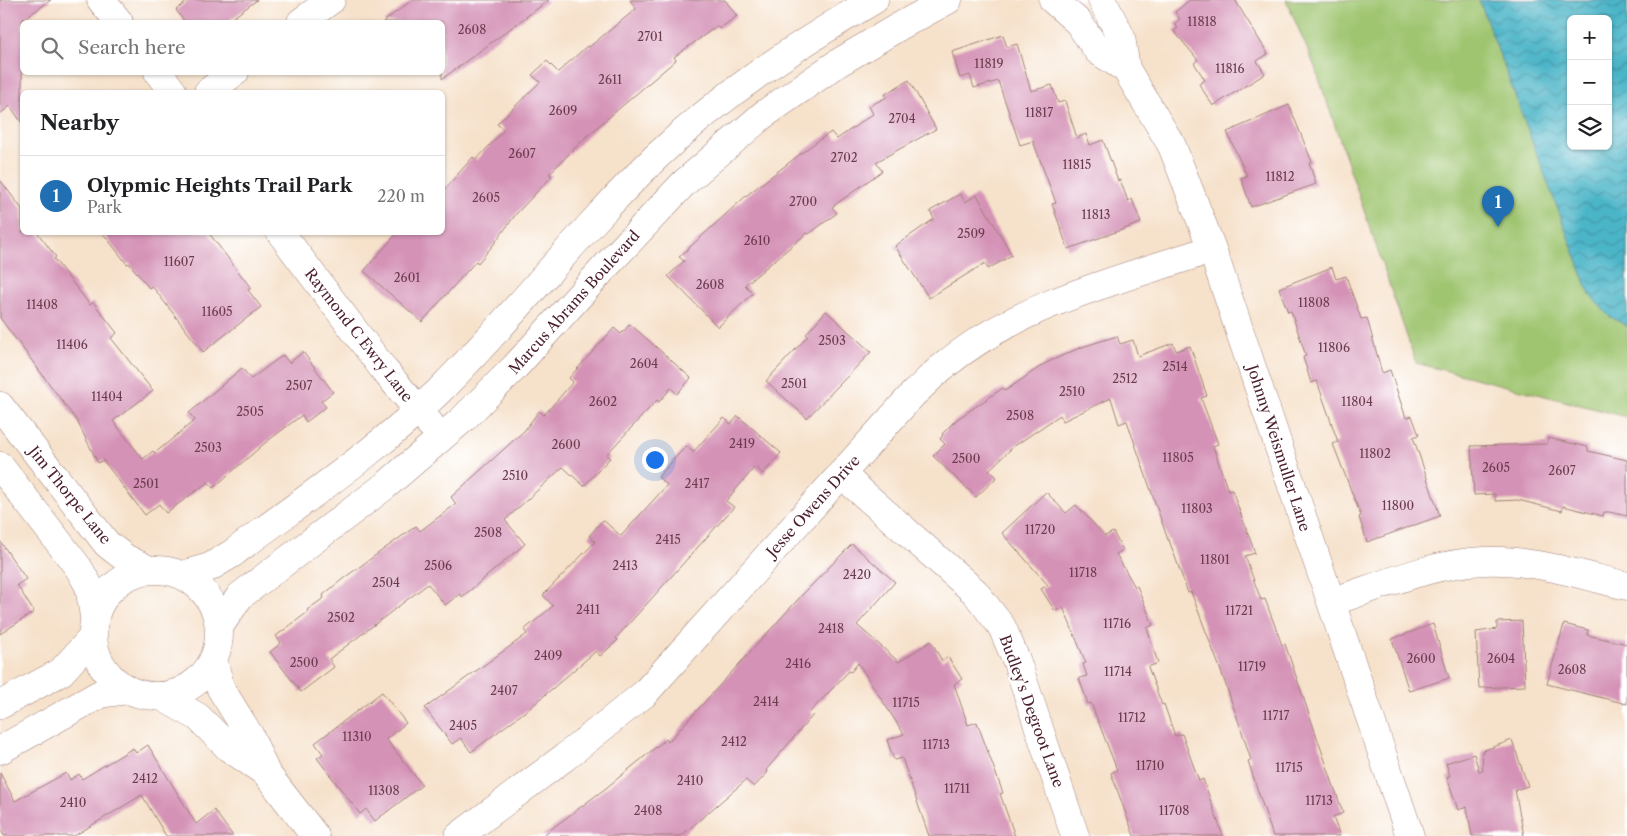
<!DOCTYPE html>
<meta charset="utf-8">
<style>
:root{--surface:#fff;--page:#f6f6f6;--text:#202124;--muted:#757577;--line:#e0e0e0;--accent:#1f6fb2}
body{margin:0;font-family:"Libre Caslon Text",serif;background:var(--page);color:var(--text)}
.controls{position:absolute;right:15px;top:15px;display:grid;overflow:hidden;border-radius:8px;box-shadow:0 1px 4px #0004}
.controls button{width:45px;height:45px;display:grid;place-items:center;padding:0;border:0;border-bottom:1px solid var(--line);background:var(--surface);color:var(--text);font:25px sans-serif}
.you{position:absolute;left:654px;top:459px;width:18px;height:18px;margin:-12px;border:4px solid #fff;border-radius:50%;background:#1a73e8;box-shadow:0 0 0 8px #1a73e833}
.badge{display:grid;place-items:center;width:32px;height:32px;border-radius:50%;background:var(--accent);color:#fff;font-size:16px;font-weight:700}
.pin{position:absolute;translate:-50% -41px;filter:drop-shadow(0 1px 2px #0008)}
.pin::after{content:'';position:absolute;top:26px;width:18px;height:15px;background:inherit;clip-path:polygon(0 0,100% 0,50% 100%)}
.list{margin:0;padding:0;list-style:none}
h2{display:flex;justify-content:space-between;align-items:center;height:65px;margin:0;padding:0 20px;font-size:21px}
h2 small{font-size:16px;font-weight:400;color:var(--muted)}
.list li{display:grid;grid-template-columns:32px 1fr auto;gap:15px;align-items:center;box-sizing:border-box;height:80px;padding:0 20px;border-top:1px solid var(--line)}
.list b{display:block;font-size:19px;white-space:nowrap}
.list p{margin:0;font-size:16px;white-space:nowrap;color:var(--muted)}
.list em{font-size:16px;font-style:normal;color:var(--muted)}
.icon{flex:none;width:28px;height:28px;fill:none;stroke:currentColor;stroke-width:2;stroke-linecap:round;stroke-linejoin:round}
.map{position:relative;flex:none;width:1627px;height:836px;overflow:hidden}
.search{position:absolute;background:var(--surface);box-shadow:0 1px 4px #0004;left:20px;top:20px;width:425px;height:55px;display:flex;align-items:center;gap:12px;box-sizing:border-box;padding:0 18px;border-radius:8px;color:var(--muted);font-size:19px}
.panel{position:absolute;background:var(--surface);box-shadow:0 1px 4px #0004;left:20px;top:90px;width:425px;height:145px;border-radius:8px}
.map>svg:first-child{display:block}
.green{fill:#9fc570;stroke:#74724e;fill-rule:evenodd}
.water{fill:url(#water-waves);stroke:#4a6a7a;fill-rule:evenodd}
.building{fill:#d492b6}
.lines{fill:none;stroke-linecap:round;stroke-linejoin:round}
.minor-casing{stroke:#a0807a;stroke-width:29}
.minor{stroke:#fff;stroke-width:28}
.labels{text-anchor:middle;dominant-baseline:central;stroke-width:4.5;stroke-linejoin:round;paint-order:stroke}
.number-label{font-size:12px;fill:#6c3c4e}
.street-label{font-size:15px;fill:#4a1f2b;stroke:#fff}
</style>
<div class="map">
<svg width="1627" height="836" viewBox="0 0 1627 836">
<defs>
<pattern id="water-waves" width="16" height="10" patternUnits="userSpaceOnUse" patternTransform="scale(1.25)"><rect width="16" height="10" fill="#4bb5c8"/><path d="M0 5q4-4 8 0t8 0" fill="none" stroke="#4093a3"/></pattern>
</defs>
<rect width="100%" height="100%" fill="#fff"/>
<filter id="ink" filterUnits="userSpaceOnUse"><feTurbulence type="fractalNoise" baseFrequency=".02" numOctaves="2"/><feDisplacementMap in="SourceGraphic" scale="10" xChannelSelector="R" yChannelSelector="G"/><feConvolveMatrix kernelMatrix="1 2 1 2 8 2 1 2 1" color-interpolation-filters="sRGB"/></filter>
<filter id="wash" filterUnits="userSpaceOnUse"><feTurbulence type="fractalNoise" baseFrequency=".0096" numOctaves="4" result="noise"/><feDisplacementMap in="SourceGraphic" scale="20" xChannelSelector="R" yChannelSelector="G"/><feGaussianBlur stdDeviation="1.12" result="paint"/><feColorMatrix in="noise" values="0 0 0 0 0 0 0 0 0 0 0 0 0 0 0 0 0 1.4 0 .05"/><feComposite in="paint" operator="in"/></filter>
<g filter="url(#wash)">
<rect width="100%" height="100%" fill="#f6e1ca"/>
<!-- green -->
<path class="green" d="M 1286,0 L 1627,0 L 1627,417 L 1416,363 L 1315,67 ZM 1571,19 L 1608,19 L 1608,146 L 1571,146 Z"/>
<!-- water -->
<path class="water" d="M 1479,0 L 1627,0 L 1627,326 L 1609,316 L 1590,295 ZM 1571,19 L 1608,19 L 1608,146 L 1571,146 Z"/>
<g id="blocks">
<!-- building -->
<path class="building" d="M 0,0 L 51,0 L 22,20 L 22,123 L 10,106 L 0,114 Z
M 189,0 L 257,0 L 227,22 L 185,22 L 176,10 Z
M 412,0 L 549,0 L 442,79 L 442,22 L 383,22 Z
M 630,0 L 725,0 L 737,16 L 719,29 L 717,26 L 674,57 L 676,60 L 587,136 L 549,174 L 552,176 L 516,214 L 494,244 L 478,263 L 476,261 L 422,322 L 364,271 L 398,232 L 442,232 L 442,192 L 473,157 L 476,160 L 504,130 L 497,124 L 540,82 L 532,75 L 547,61 L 558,72 L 587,46 L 589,47 L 636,9 Z
M 1190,0 L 1235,0 L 1268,54 L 1257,61 L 1265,74 L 1213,106 L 1199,84 L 1205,80 L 1194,63 L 1198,60 L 1174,31 L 1178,28 L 1174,24 L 1180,19 L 1175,12 Z
M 1003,35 L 1007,47 L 1017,44 L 1031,91 L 1052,85 L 1058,103 L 1065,101 L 1077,138 L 1086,134 L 1090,145 L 1103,140 L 1118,181 L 1120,180 L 1128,201 L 1132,199 L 1141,223 L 1068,249 L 1052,204 L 1056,203 L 1033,141 L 1020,145 L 998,81 L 974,88 L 970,75 L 960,78 L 952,52 Z
M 909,80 L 936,129 L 876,162 L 882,171 L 832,207 L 837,213 L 809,234 L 807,233 L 745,285 L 753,293 L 718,327 L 668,276 L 684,261 L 679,257 L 747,195 L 812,145 L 831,132 L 837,139 L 873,114 L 869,106 L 887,97 L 885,94 Z
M 1289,105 L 1312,162 L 1309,163 L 1316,184 L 1251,207 L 1241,178 L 1247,176 L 1227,132 Z
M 0,180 L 22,209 L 22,232 L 37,232 L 56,257 L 54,259 L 90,305 L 93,302 L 117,333 L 111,338 L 153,391 L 113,421 L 143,459 L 153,451 L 155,453 L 195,420 L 189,413 L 242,368 L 251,379 L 283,355 L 289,363 L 303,352 L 333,392 L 321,401 L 326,407 L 306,422 L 302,415 L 265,443 L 213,488 L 208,482 L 166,513 L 159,504 L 145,515 L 103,460 L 98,463 L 77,421 L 0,318 Z
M 960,194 L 965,202 L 977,195 L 1012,255 L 988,269 L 985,263 L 929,298 L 895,246 L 934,219 L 930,211 Z
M 102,232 L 208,232 L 251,288 L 248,290 L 261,307 L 203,352 L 152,286 L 149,288 L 129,263 L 127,264 Z
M 1332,267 L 1336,279 L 1346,276 L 1361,319 L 1367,318 L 1382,373 L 1390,370 L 1406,418 L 1412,416 L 1419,435 L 1413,437 L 1440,516 L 1367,542 L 1359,517 L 1361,516 L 1333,444 L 1338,442 L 1317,381 L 1311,383 L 1303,357 L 1306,356 L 1291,311 L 1288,312 L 1279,288 Z
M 826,311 L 871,352 L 807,418 L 766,381 L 808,336 L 806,334 Z
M 630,324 L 691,378 L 677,394 L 671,388 L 659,402 L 657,400 L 606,455 L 610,458 L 584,486 L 563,467 L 505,520 L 525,544 L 462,597 L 460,594 L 445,605 L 428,584 L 329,659 L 334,667 L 301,692 L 270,652 L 281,643 L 276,636 L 308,612 L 307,610 L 324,598 L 323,595 L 344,578 L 416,526 L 420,531 L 456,504 L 451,497 L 524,431 L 539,411 L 544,415 L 573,382 L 569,378 L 614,328 L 621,334 Z
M 1117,336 L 1120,344 L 1133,340 L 1138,356 L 1173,343 L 1176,351 L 1190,346 L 1207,396 L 1201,398 L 1218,444 L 1213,446 L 1228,491 L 1232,490 L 1255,553 L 1245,556 L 1261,600 L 1265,599 L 1282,645 L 1285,644 L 1343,813 L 1333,817 L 1340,836 L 1273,836 L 1248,761 L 1251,760 L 1241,729 L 1221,671 L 1191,592 L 1188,593 L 1169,540 L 1168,540 L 1127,421 L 1119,424 L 1111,398 L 1063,421 L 1060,415 L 1013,447 L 989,470 L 997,477 L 976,497 L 933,456 L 945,444 L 940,439 L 943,435 L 942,434 L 956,420 L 1003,388 L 1005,391 L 1044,364 L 1079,348 Z
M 738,416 L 781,453 L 763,474 L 755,467 L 726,501 L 734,507 L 616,638 L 618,640 L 600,656 L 596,651 L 531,707 L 471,752 L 461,738 L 452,744 L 425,708 L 527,634 L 524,630 L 553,606 L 543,595 L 595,542 L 589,536 L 603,520 L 621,536 L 667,485 L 658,477 L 686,446 L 693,452 L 724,418 L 731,424 Z
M 1548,438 L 1588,447 L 1588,451 L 1627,460 L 1627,516 L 1609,512 L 1604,512 L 1603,516 L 1563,506 L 1562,511 L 1518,500 L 1495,501 L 1495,494 L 1474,495 L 1471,446 L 1547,444 Z
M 1046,492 L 1066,513 L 1076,505 L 1105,536 L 1113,532 L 1123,550 L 1116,554 L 1135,587 L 1137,586 L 1153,625 L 1147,628 L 1158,663 L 1148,667 L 1162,705 L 1164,704 L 1175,736 L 1182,734 L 1199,781 L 1203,779 L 1223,836 L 1134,836 L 1111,773 L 1117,770 L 1091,703 L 1088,704 L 1079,678 L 1087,676 L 1083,664 L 1086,663 L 1063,607 L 1055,611 L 1041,589 L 1048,585 L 1002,533 Z
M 0,541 L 26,579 L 17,585 L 34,612 L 0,634 Z
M 852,544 L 895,582 L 857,625 L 899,662 L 931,641 L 942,661 L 948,657 L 962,679 L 954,684 L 968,725 L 977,722 L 1003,793 L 1000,794 L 1015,836 L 929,836 L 902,758 L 894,760 L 887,740 L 904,734 L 858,663 L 851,672 L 849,671 L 810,712 L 813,715 L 766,770 L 768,772 L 754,787 L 746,780 L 681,836 L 542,836 L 606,788 L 666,739 L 668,742 L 803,594 Z
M 1522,621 L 1525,686 L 1479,688 L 1476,632 L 1497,629 L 1497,622 Z
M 1433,624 L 1449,678 L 1409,691 L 1392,639 Z
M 1564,624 L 1588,630 L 1587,635 L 1627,644 L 1627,704 L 1547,684 Z
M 382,692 L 406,723 L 386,739 L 422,785 L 375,821 L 366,809 L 360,814 L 333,779 L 317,758 L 323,754 L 315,743 Z
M 1512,740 L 1528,786 L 1515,790 L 1524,836 L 1472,836 L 1467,807 L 1458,810 L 1447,777 L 1450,776 L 1446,763 L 1474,754 L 1479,771 L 1483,771 L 1482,751 Z
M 148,745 L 196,824 L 214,810 L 233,836 L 166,836 L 142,795 L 74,836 L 4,836 L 0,828 L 0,773 L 15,801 L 66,773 L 70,780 L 79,774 L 82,779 L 133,748 L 136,753 Z"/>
</g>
</g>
<g filter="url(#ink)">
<use href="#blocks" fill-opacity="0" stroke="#a0807a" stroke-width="1"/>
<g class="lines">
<!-- minor casing -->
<g class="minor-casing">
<path id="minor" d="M 101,0 L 119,22
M 1053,0 L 1078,22 L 1098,51 L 1126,69
M 1102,0 L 1121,37 L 1126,69 L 1172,146 L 1212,249 L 1410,836
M 301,22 L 331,0
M 158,72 L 173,92
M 208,92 L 235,72
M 280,232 L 385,371 L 430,424
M 0,406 L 107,544 L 125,558 L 150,570
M 0,466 L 78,567 L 89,586 L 94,616
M 841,474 L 975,592 L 1002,627 L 1017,662 L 1075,836
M93 633a63 63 0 1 1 126 0a63 63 0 1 1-126 0Z
M 183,575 L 210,567 L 233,553 C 302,501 376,452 438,392 C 514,317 579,231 656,157 C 721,95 797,45 874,0
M 1331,602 C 1381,586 1431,563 1485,561 C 1532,559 1581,575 1627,586
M 219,627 L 240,596 L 385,486 L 463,419 L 515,367 L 606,266 L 684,183 L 763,115 L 838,63 L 900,26 L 948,0
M 213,660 L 221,689 L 250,736 L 266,773 L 315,836
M 161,696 L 198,717 L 229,748 L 266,773
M 0,705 L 61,672 L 92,638
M 0,750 L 100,694 L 129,690
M 459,836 L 565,757 L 644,694 L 914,393 C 925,384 934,373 945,365 C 1020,303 1122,279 1212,249"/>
</g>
<!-- minor -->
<use href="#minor" class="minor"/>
</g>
</g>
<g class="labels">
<!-- number labels -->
<g class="number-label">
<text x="1202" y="21">11818</text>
<text x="472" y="29">2608</text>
<text x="650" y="36">2701</text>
<text x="989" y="63">11819</text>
<text x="1230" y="68">11816</text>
<text x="610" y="79">2611</text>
<text x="563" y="110">2609</text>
<text x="1039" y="112">11817</text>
<text x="902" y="118">2704</text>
<text x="522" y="153">2607</text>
<text x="844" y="157">2702</text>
<text x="1077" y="164">11815</text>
<text x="1280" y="176">11812</text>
<text x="486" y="197">2605</text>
<text x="803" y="201">2700</text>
<text x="1096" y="214">11813</text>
<text x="971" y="233">2509</text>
<text x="757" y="240">2610</text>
<text x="179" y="261">11607</text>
<text x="407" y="277">2601</text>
<text x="710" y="284">2608</text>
<text x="1314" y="302">11808</text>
<text x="42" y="304">11408</text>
<text x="217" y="311">11605</text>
<text x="832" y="340">2503</text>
<text x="72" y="344">11406</text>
<text x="1334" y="347">11806</text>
<text x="644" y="363">2604</text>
<text x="1175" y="366">2514</text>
<text x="1125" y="378">2512</text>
<text x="794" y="383">2501</text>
<text x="299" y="385">2507</text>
<text x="1072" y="391">2510</text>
<text x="107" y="396">11404</text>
<text x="603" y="401">2602</text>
<text x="1357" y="401">11804</text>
<text x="250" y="411">2505</text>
<text x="1020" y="415">2508</text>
<text x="742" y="443">2419</text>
<text x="566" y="444">2600</text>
<text x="208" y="447">2503</text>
<text x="1375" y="453">11802</text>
<text x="1178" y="457">11805</text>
<text x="966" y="458">2500</text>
<text x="1496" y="467">2605</text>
<text x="1562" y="470">2607</text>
<text x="515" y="475">2510</text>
<text x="146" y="483">2501</text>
<text x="697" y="483">2417</text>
<text x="1398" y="505">11800</text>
<text x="1197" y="508">11803</text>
<text x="1040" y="529">11720</text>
<text x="488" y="532">2508</text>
<text x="668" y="539">2415</text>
<text x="1215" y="559">11801</text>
<text x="438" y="565">2506</text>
<text x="625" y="565">2413</text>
<text x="1083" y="572">11718</text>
<text x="857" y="574">2420</text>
<text x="386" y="582">2504</text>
<text x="588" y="609">2411</text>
<text x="1239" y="610">11721</text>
<text x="341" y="617">2502</text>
<text x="1117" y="623">11716</text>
<text x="831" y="628">2418</text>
<text x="548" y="655">2409</text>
<text x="1421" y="658">2600</text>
<text x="1501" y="658">2604</text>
<text x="304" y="662">2500</text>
<text x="798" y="663">2416</text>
<text x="1252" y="666">11719</text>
<text x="1572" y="669">2608</text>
<text x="1118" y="671">11714</text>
<text x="504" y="690">2407</text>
<text x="766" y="701">2414</text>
<text x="906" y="702">11715</text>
<text x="1276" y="715">11717</text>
<text x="1132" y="717">11712</text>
<text x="463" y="725">2405</text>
<text x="357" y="736">11310</text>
<text x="734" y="741">2412</text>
<text x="936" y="744">11713</text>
<text x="1150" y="765">11710</text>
<text x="1289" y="767">11715</text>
<text x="145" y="778">2412</text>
<text x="690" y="780">2410</text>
<text x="957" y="788">11711</text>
<text x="384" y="790">11308</text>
<text x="1319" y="800">11713</text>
<text x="73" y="802">2410</text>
<text x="648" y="810">2408</text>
<text x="1174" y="810">11708</text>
</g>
<!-- street labels -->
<g class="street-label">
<text transform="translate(574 302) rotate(-48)">Marcus Abrams Boulevard</text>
<text transform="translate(359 335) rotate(52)">Raymond C Ewry Lane</text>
<text transform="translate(1279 448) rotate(72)">Johnny Weismuller Lane</text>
<text transform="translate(70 495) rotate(51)">Jim Thorpe Lane</text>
<text transform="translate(813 506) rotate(-48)">Jesse Owens Drive</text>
<text transform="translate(1032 711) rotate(70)">Budley's Degroot Lane</text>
</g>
</g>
</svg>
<div class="controls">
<button>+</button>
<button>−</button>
<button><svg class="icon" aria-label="layers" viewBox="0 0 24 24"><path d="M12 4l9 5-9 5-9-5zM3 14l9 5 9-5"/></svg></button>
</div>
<div class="you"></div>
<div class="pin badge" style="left:1498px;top:227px">1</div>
<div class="search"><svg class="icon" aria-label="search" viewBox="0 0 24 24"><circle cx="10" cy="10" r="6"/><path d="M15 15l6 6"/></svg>Search here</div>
<section class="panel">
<h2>Nearby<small></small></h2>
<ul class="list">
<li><span class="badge">1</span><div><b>Olypmic Heights Trail Park</b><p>Park</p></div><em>220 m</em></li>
</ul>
</section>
</div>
